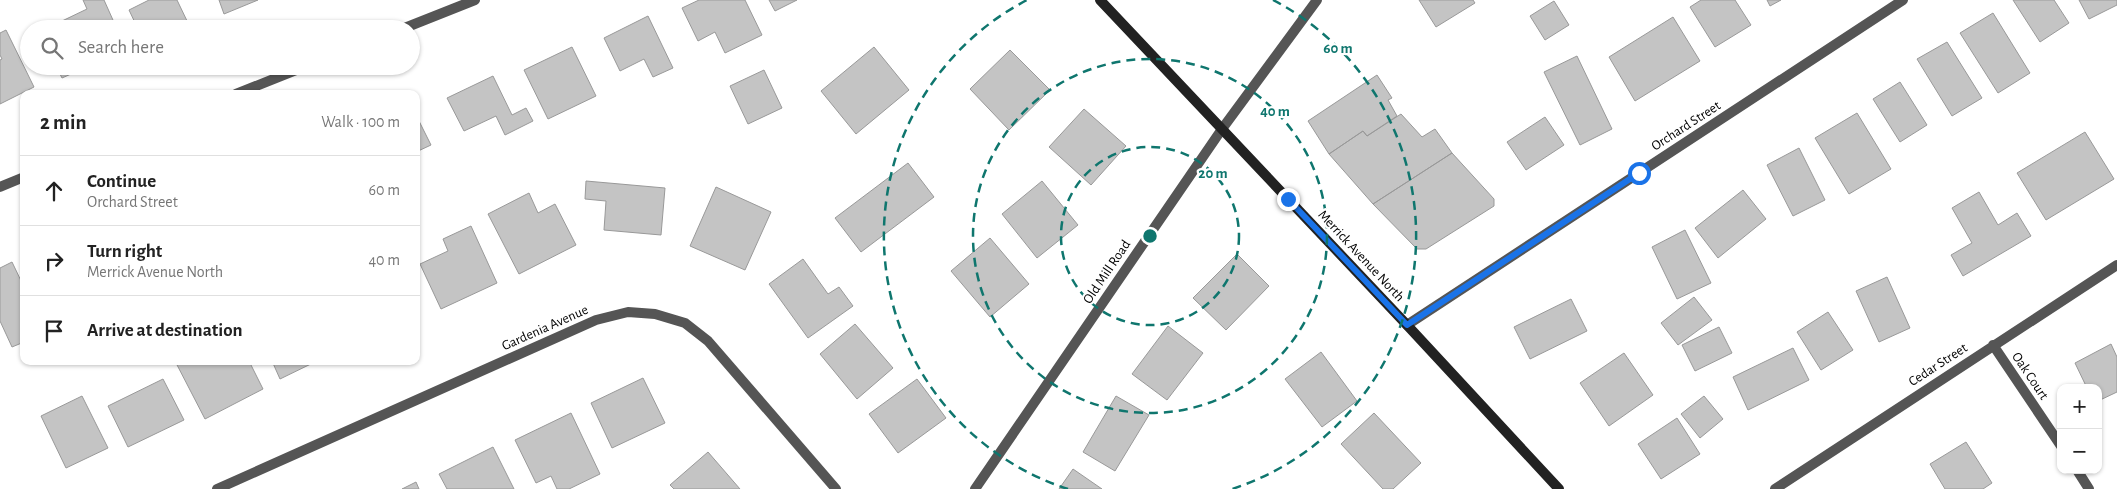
<!DOCTYPE html>
<meta charset="utf-8">
<style>
:root{--surface:#fff;--page:#f6f6f6;--text:#222;--muted:#767676;--line:#e0e0e0}
body{margin:0;font-family:"Alegreya Sans",sans-serif;background:var(--page);color:var(--text)}
.controls{position:absolute;right:15px;bottom:15px;display:grid;overflow:hidden;border-radius:10px;box-shadow:0 1px 4px #0004}
.controls button{width:45px;height:45px;display:grid;place-items:center;padding:0;border:0;border-bottom:1px solid var(--line);background:var(--surface);color:var(--text);font:25px sans-serif}
.stop{position:absolute;width:15px;height:15px;margin:-11px;border:4px solid #1a73e8;border-radius:50%;background:#fff}
.stop.end{background:#1a73e8;border-color:#fff;box-shadow:0 1px 5px #0008}
.list{margin:0;padding:0;list-style:none}
h2{display:flex;justify-content:space-between;align-items:center;height:65px;margin:0;padding:0 20px;font-size:21px}
h2 small{font-size:16px;font-weight:400;color:var(--muted)}
.list li{display:grid;grid-template-columns:32px 1fr auto;gap:15px;align-items:center;box-sizing:border-box;height:70px;padding:0 20px;border-top:1px solid var(--line)}
.list b{display:block;font-size:19px;white-space:nowrap}
.list p{margin:0;font-size:16px;white-space:nowrap;color:var(--muted)}
.list em{font-size:16px;font-style:normal;color:var(--muted)}
.icon{flex:none;width:28px;height:28px;fill:none;stroke:currentColor;stroke-width:2;stroke-linecap:round;stroke-linejoin:round}
.map{position:relative;flex:none;width:2117px;height:489px;overflow:hidden}
.search{position:absolute;background:var(--surface);box-shadow:0 1px 4px #0004;left:20px;top:20px;width:400px;height:55px;display:flex;align-items:center;gap:12px;box-sizing:border-box;padding:0 18px;border-radius:28px;color:var(--muted);font-size:19px}
.panel{position:absolute;background:var(--surface);box-shadow:0 1px 4px #0004;left:20px;top:90px;width:400px;height:275px;border-radius:10px}
.map>svg:first-child{display:block}
.building{fill:#c4c4c4;stroke:#999}
.lines{fill:none;stroke-linecap:round;stroke-linejoin:round}
.minor{stroke:#555;stroke-width:10}
.secondary{stroke:#222;stroke-width:10}
.route{stroke:#1a73e8;stroke-width:6}
.ring{fill:none;stroke:#0f766e;stroke-width:2.5;stroke-dasharray:9 6}
.labels{text-anchor:middle;dominant-baseline:central;stroke-width:4.5;stroke-linejoin:round;paint-order:stroke}
.street-label{font-size:14px;fill:#000;stroke:#fff}
.centre{fill:#0f766e;stroke:#fff;stroke-width:2.5}
.ring-label{font-size:15px;text-anchor:middle;font-weight:bold;fill:#0f766e;stroke:#fff;stroke-width:4.5;stroke-linejoin:round;paint-order:stroke}
</style>
<div class="map">
<svg width="2117" height="489" viewBox="0 0 2117 489">
<rect width="100%" height="100%" fill="#fff"/>
<!-- building -->
<path class="building" d="M 83,0 L 104,0 L 117,29 L 65,29 L 62,21 L 87,9 Z
M 149,0 L 177,0 L 189,25 L 181,29 L 138,29 L 129,10 Z
M 219,0 L 258,0 L 224,14 Z
M 699,0 L 745,0 L 762,35 L 725,53 L 715,32 L 698,41 L 682,8 Z
M 769,0 L 797,0 L 775,11 Z
M 1419,0 L 1473,0 L 1475,3 L 1436,27 Z
M 1701,0 L 1735,0 L 1751,25 L 1715,47 L 1690,7 Z
M 1767,0 L 1781,0 L 1770,6 Z
M 2013,0 L 2054,0 L 2069,23 L 2040,42 Z
M 2079,0 L 2117,0 L 2117,5 L 2089,19 Z
M 1554,1 L 1569,25 L 1545,40 L 1530,16 Z
M 1993,13 L 2030,73 L 1998,93 L 1960,33 Z
M 648,16 L 673,68 L 653,77 L 644,59 L 620,71 L 604,38 Z
M 1673,17 L 1700,61 L 1635,101 L 1609,57 Z
M 6,30 L 34,87 L 0,104 L 0,60 L 2,59 L 0,55 L 0,33 Z
M 1947,42 L 1982,98 L 1952,116 L 1917,59 Z
M 572,47 L 596,96 L 548,119 L 524,70 Z
M 874,47 L 909,90 L 856,134 L 821,91 Z
M 1010,50 L 1050,90 L 1009,130 L 970,89 Z
M 1577,56 L 1612,129 L 1580,145 L 1544,72 Z
M 56,66 L 89,66 L 62,78 Z
M 764,70 L 782,108 L 748,124 L 730,86 Z
M 1377,75 L 1392,98 L 1388,100 L 1397,116 L 1367,136 L 1363,131 L 1329,154 L 1308,121 Z
M 493,76 L 512,115 L 526,108 L 533,121 L 505,135 L 496,116 L 464,131 L 447,98 Z
M 1900,82 L 1927,125 L 1900,142 L 1873,99 Z
M 1084,109 L 1126,146 L 1091,185 L 1049,147 Z
M 1857,113 L 1891,169 L 1849,194 L 1815,138 Z
M 1401,114 L 1422,137 L 1435,129 L 1452,153 L 1373,204 L 1329,154 L 1363,131 L 1367,136 Z
M 416,115 L 431,145 L 416,152 Z
M 1545,117 L 1564,145 L 1526,170 L 1507,142 Z
M 2085,132 L 2114,179 L 2046,220 L 2017,173 Z
M 1799,148 L 1825,200 L 1793,216 L 1767,165 Z
M 1452,153 L 1494,199 L 1494,206 L 1426,249 L 1417,249 L 1373,204 Z
M 908,163 L 934,197 L 861,252 L 835,218 Z
M 586,181 L 665,188 L 661,235 L 604,230 L 606,201 L 585,199 Z
M 1042,181 L 1078,225 L 1037,258 L 1002,214 Z
M 716,187 L 771,212 L 745,270 L 690,246 Z
M 1743,190 L 1766,219 L 1718,258 L 1695,228 Z
M 1979,192 L 1998,225 L 2017,213 L 2031,236 L 1963,276 L 1951,255 L 1972,243 L 1952,208 Z
M 529,193 L 538,213 L 555,204 L 576,245 L 519,274 L 488,214 Z
M 471,226 L 497,283 L 441,309 L 420,264 L 448,251 L 443,239 Z
M 1685,230 L 1711,283 L 1677,299 L 1652,247 Z
M 990,238 L 1029,284 L 990,317 L 951,271 Z
M 1237,254 L 1269,286 L 1226,330 L 1193,298 Z
M 803,259 L 828,294 L 839,287 L 853,306 L 808,338 L 769,284 Z
M 12,262 L 24,287 L 24,342 L 12,347 L 0,321 L 0,268 Z
M 1887,277 L 1910,328 L 1879,342 L 1856,291 Z
M 1694,297 L 1712,320 L 1678,345 L 1661,323 Z
M 1571,299 L 1587,331 L 1530,359 L 1514,327 Z
M 1828,312 L 1853,350 L 1821,370 L 1797,332 Z
M 855,324 L 893,368 L 857,399 L 820,354 Z
M 1168,326 L 1203,353 L 1167,400 L 1132,374 Z
M 1719,327 L 1732,353 L 1695,371 L 1682,345 Z
M 2111,344 L 2117,357 L 2117,392 L 2098,401 L 2098,388 L 2087,388 L 2075,363 Z
M 1793,348 L 1809,380 L 1748,410 L 1733,377 Z
M 1321,352 L 1357,401 L 1322,427 L 1285,379 Z
M 1624,353 L 1653,395 L 1609,426 L 1580,383 Z
M 175,361 L 249,361 L 263,389 L 205,419 Z
M 272,361 L 317,361 L 280,379 Z
M 643,378 L 665,423 L 612,448 L 591,403 Z
M 163,379 L 184,420 L 128,447 L 108,406 Z
M 917,379 L 946,418 L 898,453 L 869,414 Z
M 82,396 L 108,448 L 66,468 L 41,416 Z
M 1116,396 L 1149,415 L 1115,471 L 1083,452 Z
M 1704,396 L 1723,419 L 1700,438 L 1681,414 Z
M 571,413 L 600,474 L 569,489 L 557,489 L 551,476 L 536,483 L 515,440 Z
M 1374,413 L 1421,463 L 1393,489 L 1383,489 L 1341,444 Z
M 1677,418 L 1700,454 L 1661,479 L 1638,444 Z
M 1966,442 L 1992,483 L 1983,489 L 1945,489 L 1930,464 Z
M 493,447 L 514,489 L 447,489 L 439,474 Z
M 708,452 L 740,489 L 674,489 L 670,485 Z
M 1073,469 L 1102,489 L 1059,489 Z
M 416,482 L 419,489 L 402,489 Z"/>
<g class="lines">
<!-- minor -->
<path class="minor" d="M 402,29 L 475,0
M 236,94 L 306,66
M 0,187 L 24,177
M 1407,325 L 1903,0
M 1993,345 L 2061,446
M 2077,470 L 2089,489
M 217,489 L 596,320 L 628,312 L 655,314 L 685,323 L 708,341 L 836,489
M 975,489 L 1222,129 L 1317,0
M 1775,489 L 2117,265"/>
<!-- secondary -->
<path class="secondary" d="M 1100,0 L 1407,325 L 1559,489"/>
</g>
<g class="lines">
<!-- route -->
<path class="route" d="M 1288,199 L 1407,325 L 1639,173"/>
</g>
<!-- distance rings -->
<g class="ring">
<circle cx="1150" cy="236" r="89"/>
<circle cx="1150" cy="236" r="177"/>
<path d="M1068 489A266 266 0 0 1 1027 0M1273 0A266 266 0 0 1 1232 489"/>
</g>
<g class="labels">
<!-- street labels -->
<g class="street-label">
<text transform="translate(1686 126) rotate(-33)">Orchard Street</text>
<text transform="translate(1361 256) rotate(47)">Merrick Avenue North</text>
<text transform="translate(1107 272) rotate(-56)">Old Mill Road</text>
<text transform="translate(545 328) rotate(-24)">Gardenia Avenue</text>
<text transform="translate(1938 365) rotate(-33)">Cedar Street</text>
<text transform="translate(2030 376) rotate(56)">Oak Court</text>
</g>
</g>
<circle cx="1150" cy="236" r="8" class="centre"/>
<g class="ring-label">
<text x="1338" y="53">60 m</text>
<text x="1275" y="116">40 m</text>
<text x="1213" y="178">20 m</text>
</g>
</svg>
<div class="controls">
<button>+</button>
<button>−</button>
</div>
<div class="stop" style="left:1639px;top:173px"></div>
<div class="stop end" style="left:1288px;top:199px"></div>
<div class="search"><svg class="icon" aria-label="search" viewBox="0 0 24 24"><circle cx="10" cy="10" r="6"/><path d="M15 15l6 6"/></svg>Search here</div>
<section class="panel">
<h2>2 min<small>Walk · 100 m</small></h2>
<ul class="list">
<li><svg class="icon" aria-label="ahead" viewBox="0 0 24 24"><path d="M12 20V5M6 11l6-6 6 6"/></svg><div><b>Continue</b><p>Orchard Street</p></div><em>60 m</em></li>
<li><svg class="icon" aria-label="right" viewBox="0 0 24 24"><path d="M7 20v-9h11M14 6l5 5-5 5"/></svg><div><b>Turn right</b><p>Merrick Avenue North</p></div><em>40 m</em></li>
<li><svg class="icon" aria-label="arrive" viewBox="0 0 24 24"><path d="M6 21V4h12l-3 4 3 4H6"/></svg><div><b>Arrive at destination</b></div></li>
</ul>
</section>
</div>
